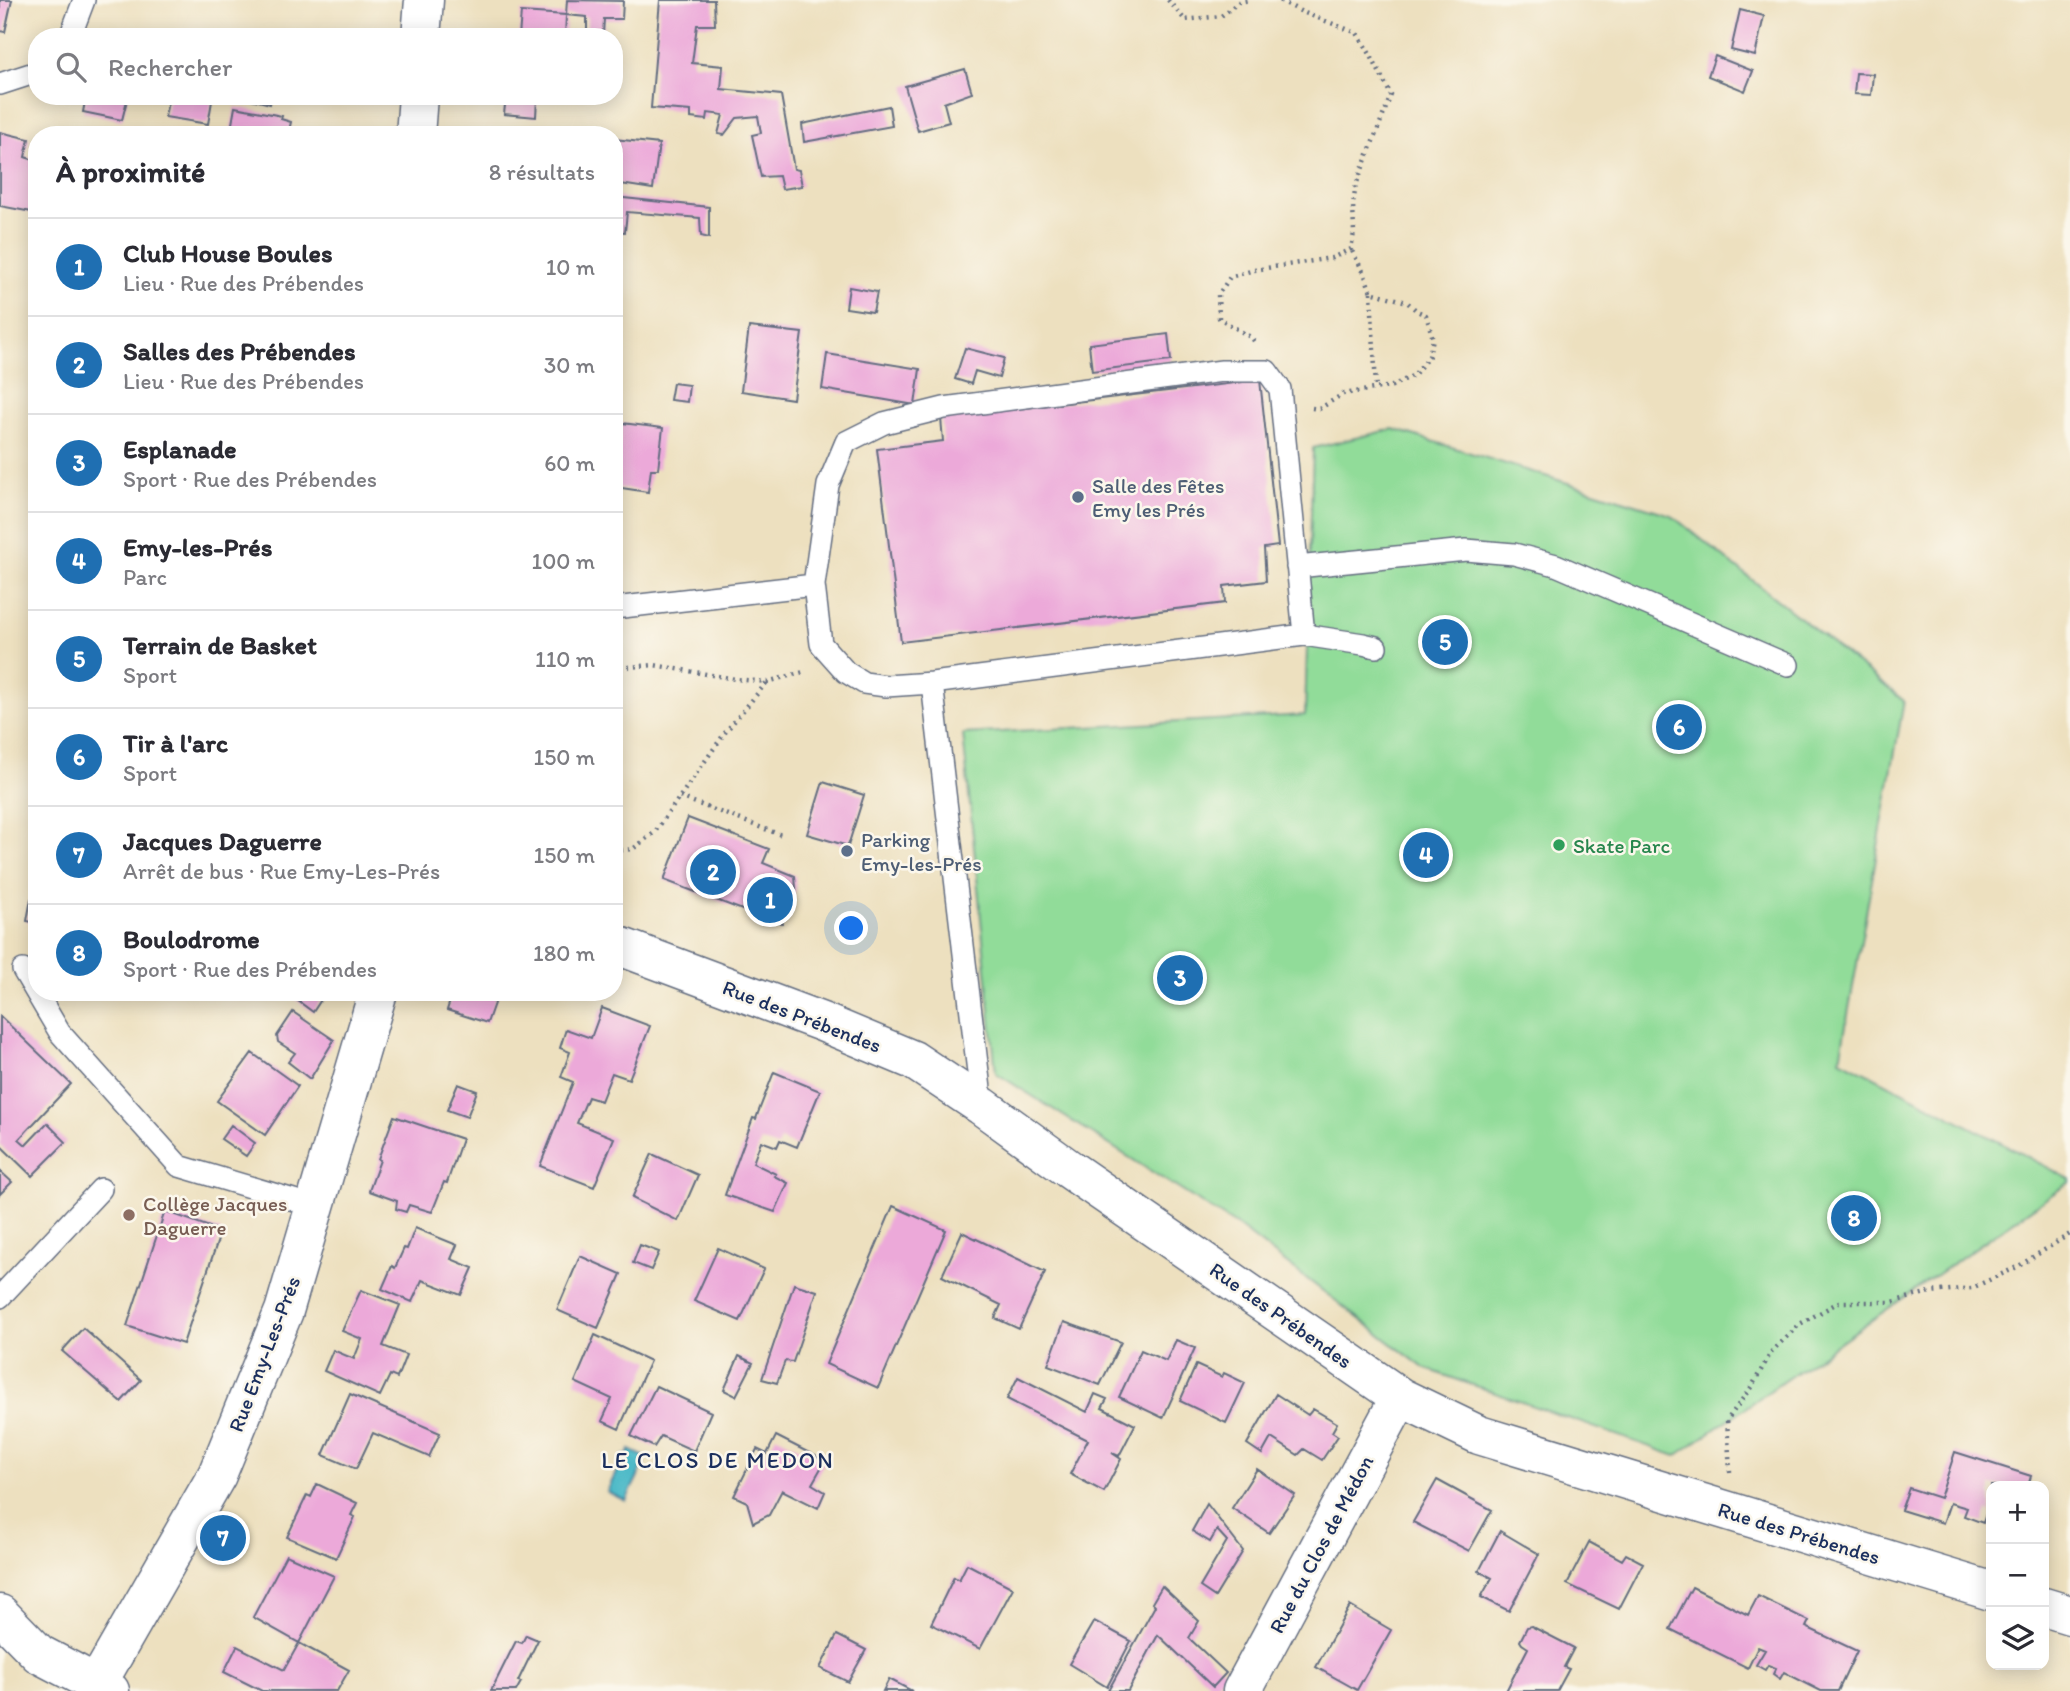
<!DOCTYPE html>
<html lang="fr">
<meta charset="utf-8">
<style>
:root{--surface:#fff;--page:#f7f7f7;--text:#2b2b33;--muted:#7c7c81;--line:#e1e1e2;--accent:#1f6fb2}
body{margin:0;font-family:Itim,sans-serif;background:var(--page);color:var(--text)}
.controls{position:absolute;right:21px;bottom:21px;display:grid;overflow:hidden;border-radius:14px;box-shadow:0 4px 18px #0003}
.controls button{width:63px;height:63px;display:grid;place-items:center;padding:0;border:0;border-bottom:2px solid var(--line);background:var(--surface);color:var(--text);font:35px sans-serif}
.you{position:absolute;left:852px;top:929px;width:24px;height:24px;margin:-18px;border:5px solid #fff;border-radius:50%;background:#1a73e8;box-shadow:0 0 0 10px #1a73e833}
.badge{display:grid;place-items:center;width:46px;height:46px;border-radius:50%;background:var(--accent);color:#fff;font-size:23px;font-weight:700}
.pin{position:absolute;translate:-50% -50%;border:4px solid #fff;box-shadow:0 2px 7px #0006}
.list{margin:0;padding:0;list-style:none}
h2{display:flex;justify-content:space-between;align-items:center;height:91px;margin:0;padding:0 28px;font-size:30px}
h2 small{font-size:23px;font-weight:400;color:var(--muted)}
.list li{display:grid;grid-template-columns:46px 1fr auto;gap:21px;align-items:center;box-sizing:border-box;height:98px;padding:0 28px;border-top:2px solid var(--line)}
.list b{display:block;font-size:26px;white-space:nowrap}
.list p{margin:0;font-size:23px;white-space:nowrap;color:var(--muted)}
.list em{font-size:23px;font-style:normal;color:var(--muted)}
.icon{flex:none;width:38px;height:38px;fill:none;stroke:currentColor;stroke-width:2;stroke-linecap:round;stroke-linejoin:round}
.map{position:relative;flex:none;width:2070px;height:1691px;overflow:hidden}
.search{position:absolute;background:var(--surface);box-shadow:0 4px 18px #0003;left:28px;top:28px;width:595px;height:77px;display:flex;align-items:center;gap:18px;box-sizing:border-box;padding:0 24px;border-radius:28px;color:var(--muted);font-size:26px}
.panel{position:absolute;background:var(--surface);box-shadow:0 4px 18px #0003;left:28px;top:126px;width:595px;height:875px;border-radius:28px}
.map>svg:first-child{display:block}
.green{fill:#91dc99;stroke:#56867c;stroke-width:2}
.water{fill:#4dbac8;stroke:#347493;stroke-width:2}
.building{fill:#eca9d9}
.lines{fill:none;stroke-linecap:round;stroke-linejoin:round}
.service-casing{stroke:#646d80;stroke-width:24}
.minor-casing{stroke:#646d80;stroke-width:41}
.tertiary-casing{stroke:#646d80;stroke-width:41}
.path{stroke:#646d80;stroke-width:4.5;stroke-dasharray:2 5;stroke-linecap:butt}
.service{stroke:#fff;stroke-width:21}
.minor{stroke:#fff;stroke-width:38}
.tertiary{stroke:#fff;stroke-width:38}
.service-dot{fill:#5c6f8a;stroke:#fbf7ec;stroke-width:2.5}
.leisure-dot{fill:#2e9e5b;stroke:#fbf7ec;stroke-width:2.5}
.education-dot{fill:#8d6e63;stroke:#fbf7ec;stroke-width:2.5}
.labels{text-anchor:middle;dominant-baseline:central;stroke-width:5;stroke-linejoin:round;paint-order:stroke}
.service-label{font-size:21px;fill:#4e5e75;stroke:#fbf7ec;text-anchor:start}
.leisure-label{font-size:21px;fill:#27864d;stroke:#fbf7ec;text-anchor:start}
.street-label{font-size:21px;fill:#1b2f5e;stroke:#fbf7ec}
.education-label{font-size:21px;fill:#785e54;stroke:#fbf7ec;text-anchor:start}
.neighbourhood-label{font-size:23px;letter-spacing:2px;fill:#1b2f5e;stroke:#fbf7ec}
</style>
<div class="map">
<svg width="2070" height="1691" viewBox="0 0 2070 1691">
<rect width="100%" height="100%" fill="#fbf7ec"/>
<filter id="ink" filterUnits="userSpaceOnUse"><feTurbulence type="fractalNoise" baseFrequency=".0143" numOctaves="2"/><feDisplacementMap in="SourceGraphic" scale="14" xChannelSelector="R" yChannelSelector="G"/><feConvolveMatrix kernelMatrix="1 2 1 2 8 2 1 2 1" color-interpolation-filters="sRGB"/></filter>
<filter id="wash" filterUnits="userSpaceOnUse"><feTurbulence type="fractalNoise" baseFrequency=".00686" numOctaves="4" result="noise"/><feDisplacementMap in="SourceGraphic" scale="28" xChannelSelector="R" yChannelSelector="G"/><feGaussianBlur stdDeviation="1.57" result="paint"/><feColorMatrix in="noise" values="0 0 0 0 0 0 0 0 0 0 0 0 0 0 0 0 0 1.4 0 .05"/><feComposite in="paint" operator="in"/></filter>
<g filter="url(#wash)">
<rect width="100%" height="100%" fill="#ede0bf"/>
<!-- green -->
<path class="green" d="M 1393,429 L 1671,515 L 1904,701 L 1840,1059 L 2070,1179 L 2070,1182 L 1676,1456 L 1424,1368 L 1239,1227 L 996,1073 L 963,734 L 1305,715 L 1313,448 Z"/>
<!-- water -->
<path class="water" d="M 630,1450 L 645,1457 L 642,1463 L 644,1464 L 626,1501 L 607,1492 L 624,1455 L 628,1456 Z"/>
<g id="blocks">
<!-- building -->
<path class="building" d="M 0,0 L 12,0 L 5,32 L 0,31 Z
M 567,0 L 623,1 L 622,19 L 604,19 L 603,34 L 587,32 L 587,17 L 566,15 Z
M 660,0 L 714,0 L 715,25 L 697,25 L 692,63 L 723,66 L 721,89 L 781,95 L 794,169 L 799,170 L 802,186 L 782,189 L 779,176 L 761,177 L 752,135 L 761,133 L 758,116 L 737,118 L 724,135 L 718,134 L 723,115 L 708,113 L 707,120 L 691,118 L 691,111 L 651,108 Z
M 1740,10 L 1764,16 L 1755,56 L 1731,50 Z
M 521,12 L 566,15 L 565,37 L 519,37 Z
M 1715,56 L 1753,71 L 1745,91 L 1708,76 Z
M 965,69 L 972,93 L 944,103 L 949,122 L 918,131 L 905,86 Z
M 1856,73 L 1873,74 L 1871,95 L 1854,94 Z
M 86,96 L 128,96 L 122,120 L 83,112 Z
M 169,96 L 186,96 L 212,101 L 208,124 L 165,117 Z
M 239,96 L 272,96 L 270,104 Z
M 506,96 L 537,98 L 536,117 L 504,114 Z
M 889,106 L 892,126 L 804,142 L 802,124 Z
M 235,107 L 282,116 L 281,119 L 291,122 L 288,135 L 230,135 Z
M 0,132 L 29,139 L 25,157 L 37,161 L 37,213 L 0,206 Z
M 614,139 L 659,144 L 653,189 L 614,183 Z
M 614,197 L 709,207 L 709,238 L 701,236 L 700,218 L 627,212 L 625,232 L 614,231 Z
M 849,287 L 877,292 L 873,312 L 846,308 Z
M 749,327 L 802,333 L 793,399 L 741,391 Z
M 1168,334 L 1171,361 L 1092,371 L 1089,344 Z
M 965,348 L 1004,358 L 999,378 L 975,371 L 971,384 L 955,379 Z
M 827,354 L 920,369 L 915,405 L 822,389 Z
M 1260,380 L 1278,546 L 1264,548 L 1266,581 L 1224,586 L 1225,603 L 901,642 L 877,449 L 943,441 L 941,418 Z
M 673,383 L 689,385 L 687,402 L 670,400 Z
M 622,423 L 663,428 L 658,469 L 651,469 L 648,492 L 615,487 Z
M 823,782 L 864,795 L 848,846 L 807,834 Z
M 688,818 L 769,849 L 763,863 L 795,876 L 796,889 L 782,923 L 745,911 L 664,880 Z
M 31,899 L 37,900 L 37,923 L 27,921 Z
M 286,992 L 326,992 L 313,1012 Z
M 453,992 L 498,992 L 487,1023 L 447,1010 Z
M 602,1008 L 650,1026 L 629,1079 L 612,1073 L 601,1101 L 588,1097 L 577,1123 L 614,1138 L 594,1187 L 540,1166 L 573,1082 L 561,1077 L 570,1052 L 560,1048 L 566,1029 L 591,1038 Z
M 293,1012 L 334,1040 L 310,1079 L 288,1062 L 295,1053 L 278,1042 L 277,1036 Z
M 0,1016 L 71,1084 L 19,1139 L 26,1145 L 47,1123 L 66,1142 L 32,1176 L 0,1145 Z
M 252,1053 L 298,1086 L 265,1135 L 217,1101 Z
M 774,1072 L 820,1091 L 797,1147 L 780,1140 L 777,1147 L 761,1141 L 753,1163 L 776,1174 L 774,1176 L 788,1183 L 775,1212 L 725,1195 L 753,1118 L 756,1119 L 758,1113 Z
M 458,1084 L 477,1091 L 467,1117 L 447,1110 Z
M 394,1116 L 462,1139 L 447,1183 L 444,1182 L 432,1212 L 409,1205 L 406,1212 L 396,1209 L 397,1201 L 369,1191 L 380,1160 L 378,1159 Z
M 231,1125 L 255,1143 L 246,1156 L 221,1139 Z
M 652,1154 L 698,1175 L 678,1221 L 632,1198 Z
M 0,1171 L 12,1182 L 0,1194 Z
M 893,1206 L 946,1230 L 878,1388 L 826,1364 Z
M 165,1211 L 221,1231 L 183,1344 L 127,1326 Z
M 415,1228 L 457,1245 L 451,1259 L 473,1268 L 461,1295 L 422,1280 L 412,1302 L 382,1289 L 392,1266 L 395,1268 L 404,1248 L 407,1249 Z
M 962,1232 L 1045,1272 L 1019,1329 L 995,1318 L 1001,1305 L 942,1276 Z
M 640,1245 L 659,1252 L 651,1270 L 633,1263 Z
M 718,1248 L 764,1269 L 740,1321 L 694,1301 Z
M 580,1256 L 621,1274 L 598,1328 L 557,1310 Z
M 794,1284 L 817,1291 L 793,1362 L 785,1361 L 777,1383 L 762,1379 Z
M 361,1290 L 400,1305 L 383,1346 L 406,1355 L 397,1378 L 390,1375 L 380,1396 L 324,1371 L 333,1350 L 354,1359 L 362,1339 L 342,1331 Z
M 1064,1322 L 1121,1342 L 1100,1385 L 1048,1365 Z
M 83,1328 L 141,1380 L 121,1402 L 62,1351 Z
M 595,1335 L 650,1361 L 619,1429 L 602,1421 L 612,1399 L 575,1382 Z
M 1176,1340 L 1195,1348 L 1163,1418 L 1119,1397 L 1141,1350 L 1166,1361 Z
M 739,1356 L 753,1363 L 736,1396 L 724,1390 Z
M 1196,1365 L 1222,1377 L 1224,1373 L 1245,1383 L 1226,1423 L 1180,1401 Z
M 1018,1377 L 1087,1412 L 1095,1394 L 1107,1399 L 1102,1408 L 1135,1425 L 1119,1456 L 1112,1453 L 1121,1459 L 1104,1492 L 1070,1474 L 1088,1440 L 1007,1399 Z
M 656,1386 L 711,1412 L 694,1451 L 661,1436 L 654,1447 L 631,1436 Z
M 350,1394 L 440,1433 L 429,1457 L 373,1433 L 356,1469 L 323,1455 Z
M 1276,1394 L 1308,1415 L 1313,1409 L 1337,1423 L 1332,1432 L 1338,1436 L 1322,1460 L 1304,1449 L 1298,1455 L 1271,1438 L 1262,1454 L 1247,1444 Z
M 776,1436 L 825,1461 L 812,1484 L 825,1492 L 818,1508 L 782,1490 L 769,1515 L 753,1523 L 747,1502 L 734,1496 L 757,1449 L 767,1454 Z
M 1955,1452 L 2031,1476 L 2028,1486 L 1991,1486 L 1991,1512 L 1987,1511 L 1983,1523 L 1964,1516 L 1967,1508 L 1950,1503 L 1943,1523 L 1901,1510 L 1909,1488 L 1940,1498 Z
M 1257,1469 L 1295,1495 L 1269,1533 L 1232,1508 Z
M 1437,1480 L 1492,1510 L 1469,1551 L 1413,1522 Z
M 317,1484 L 357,1503 L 351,1515 L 355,1517 L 336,1558 L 287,1537 L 307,1495 L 311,1497 Z
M 1207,1504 L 1243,1551 L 1215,1597 L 1200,1587 L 1227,1541 L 1217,1530 L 1210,1542 L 1192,1531 Z
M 1500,1531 L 1539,1554 L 1509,1611 L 1481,1597 L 1492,1578 L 1479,1571 Z
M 1589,1542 L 1622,1560 L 1626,1554 L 1643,1563 L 1619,1609 L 1567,1584 Z
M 286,1555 L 334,1576 L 299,1643 L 349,1670 L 337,1691 L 262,1691 L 224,1672 L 237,1646 L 284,1670 L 299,1643 L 253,1617 Z
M 967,1564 L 1013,1588 L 980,1649 L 931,1624 L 954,1577 L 959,1580 Z
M 1162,1586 L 1199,1621 L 1189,1638 L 1226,1673 L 1213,1687 L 1158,1635 L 1128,1691 L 1108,1691 L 1155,1606 L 1152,1603 Z
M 1692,1587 L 1748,1615 L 1758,1596 L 1809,1621 L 1806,1627 L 1857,1651 L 1838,1691 L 1821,1691 L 1784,1672 L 1780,1679 L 1773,1674 L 1776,1668 L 1768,1665 L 1765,1670 L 1756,1665 L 1765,1650 L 1758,1647 L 1748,1668 L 1670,1629 Z
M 1350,1606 L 1391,1630 L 1357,1690 L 1316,1667 Z
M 1094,1621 L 1131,1641 L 1107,1687 L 1069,1664 Z
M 1531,1626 L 1574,1648 L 1564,1667 L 1569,1669 L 1557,1691 L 1506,1691 L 1528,1648 L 1522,1644 L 1520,1641 L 1527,1627 Z
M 526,1635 L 538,1640 L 518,1681 L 521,1682 L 516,1691 L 491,1691 L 516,1641 L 522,1643 Z
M 837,1635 L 866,1650 L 848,1682 L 820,1668 Z
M 889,1679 L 912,1691 L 883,1691 Z"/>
</g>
</g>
<g filter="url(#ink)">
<use href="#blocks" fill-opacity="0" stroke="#646d80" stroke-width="2"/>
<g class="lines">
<!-- service casing -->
<g class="service-casing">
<path id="service" d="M 70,37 L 84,0
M 0,84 L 37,72
M 1297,567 L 1466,550 L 1514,554 L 1556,565 L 1788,665
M 814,585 L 828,485 L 846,442 L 884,423 L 944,408 L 1222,371 L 1267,371 L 1280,389 L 1304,635
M 614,608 L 814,585 L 821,644 L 846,672 L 864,683 L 886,686 L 932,683 L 1304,635 L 1363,644 L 1376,647
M 932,683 L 982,1106
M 23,970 L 60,1033 L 179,1166 L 314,1206
M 0,1297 L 101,1189"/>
</g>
<!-- minor casing -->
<g class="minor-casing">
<path id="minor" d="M 614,944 L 822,1022 L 913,1060 L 982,1106 L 1069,1169 L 1400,1397 L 1479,1435 L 1991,1591
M 2044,1607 L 2070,1615
M 0,1614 L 39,1654 L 110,1691
M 1242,1691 L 1400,1397"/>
</g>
<!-- tertiary casing -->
<g class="tertiary-casing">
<path id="tertiary" d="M 421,37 L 424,0
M 415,135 L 418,96
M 93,1691 L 217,1475 L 284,1311 L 378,992"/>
</g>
<!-- path -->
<path class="path" d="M 1168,0 L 1185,20 L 1221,16 L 1239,2 L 1250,0
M 1371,292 L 1376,388
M 1254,341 L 1252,338 L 1219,318 L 1218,295 L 1230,277 L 1254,270 L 1332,258 L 1351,249 L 1354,233 L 1353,204 L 1356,185 L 1391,95 L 1370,54 L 1357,33 L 1302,12 L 1279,0
M 1312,408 L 1319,409 L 1343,394 L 1392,386 L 1414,375 L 1429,356 L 1433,339 L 1426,315 L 1417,311 L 1407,302 L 1371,292 L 1364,273 L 1351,249
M 614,668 L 654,665 L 735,679 L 767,682 L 807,671
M 680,797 L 781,835
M 614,851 L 633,849 L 655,832 L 727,730 L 767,682
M 1730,1472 L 1727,1420 L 1752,1386 L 1772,1351 L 1800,1324 L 1839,1302 L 1892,1302 L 1930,1292 L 1972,1288 L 2017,1267 L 2070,1234"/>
<!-- service -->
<use href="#service" class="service"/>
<!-- minor -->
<use href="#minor" class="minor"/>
<!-- tertiary -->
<use href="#tertiary" class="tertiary"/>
</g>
</g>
<!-- markers -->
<g class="service-dot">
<circle cx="1078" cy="497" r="7"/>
<circle cx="847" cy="851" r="7"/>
</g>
<circle class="leisure-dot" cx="1559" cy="845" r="7"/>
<circle class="education-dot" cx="129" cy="1215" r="7"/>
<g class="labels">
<!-- service labels -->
<g class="service-label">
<text x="1092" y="485">Salle des Fêtes<tspan x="1092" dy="24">Emy les Prés</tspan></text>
<text x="861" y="839">Parking<tspan x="861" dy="24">Emy-les-Prés</tspan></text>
</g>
<!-- leisure labels -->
<g class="leisure-label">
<text x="1573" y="845">Skate Parc</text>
</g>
<!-- street labels -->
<g class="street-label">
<text transform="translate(802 1016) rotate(21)">Rue des Prébendes</text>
<text transform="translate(1281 1315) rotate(35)">Rue des Prébendes</text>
<text transform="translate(264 1354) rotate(-69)">Rue Emy-Les-Prés</text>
<text transform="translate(1799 1533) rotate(17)">Rue des Prébendes</text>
<text transform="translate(1321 1544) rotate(-62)">Rue du Clos de Médon</text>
</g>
<!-- education labels -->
<g class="education-label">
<text x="143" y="1203">Collège Jacques<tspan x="143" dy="24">Daguerre</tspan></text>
</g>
<!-- neighbourhood labels -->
<g class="neighbourhood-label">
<text x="718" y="1460">LE CLOS DE MEDON</text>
</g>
</g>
</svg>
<div class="controls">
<button>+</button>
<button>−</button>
<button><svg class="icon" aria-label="layers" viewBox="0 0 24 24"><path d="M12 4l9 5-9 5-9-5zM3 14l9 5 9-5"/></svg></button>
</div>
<div class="you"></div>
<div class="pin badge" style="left:770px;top:900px">1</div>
<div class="pin badge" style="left:713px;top:872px">2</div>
<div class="pin badge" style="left:1180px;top:978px">3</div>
<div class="pin badge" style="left:1426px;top:855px">4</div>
<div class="pin badge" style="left:1445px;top:642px">5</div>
<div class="pin badge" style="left:1679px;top:727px">6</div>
<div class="pin badge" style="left:223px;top:1538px">7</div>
<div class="pin badge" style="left:1854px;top:1218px">8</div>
<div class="search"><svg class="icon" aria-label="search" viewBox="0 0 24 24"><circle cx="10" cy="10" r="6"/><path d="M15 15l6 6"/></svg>Rechercher</div>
<section class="panel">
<h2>À proximité<small>8 résultats</small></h2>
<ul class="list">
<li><span class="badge">1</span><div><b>Club House Boules</b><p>Lieu · Rue des Prébendes</p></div><em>10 m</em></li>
<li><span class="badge">2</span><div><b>Salles des Prébendes</b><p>Lieu · Rue des Prébendes</p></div><em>30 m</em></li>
<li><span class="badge">3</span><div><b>Esplanade</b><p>Sport · Rue des Prébendes</p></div><em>60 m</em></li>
<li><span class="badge">4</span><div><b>Emy-les-Prés</b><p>Parc</p></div><em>100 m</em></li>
<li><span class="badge">5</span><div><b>Terrain de Basket</b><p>Sport</p></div><em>110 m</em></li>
<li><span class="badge">6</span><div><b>Tir à l'arc</b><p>Sport</p></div><em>150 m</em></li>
<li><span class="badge">7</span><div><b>Jacques Daguerre</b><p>Arrêt de bus · Rue Emy-Les-Prés</p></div><em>150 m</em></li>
<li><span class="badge">8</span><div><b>Boulodrome</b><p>Sport · Rue des Prébendes</p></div><em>180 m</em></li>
</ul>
</section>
</div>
